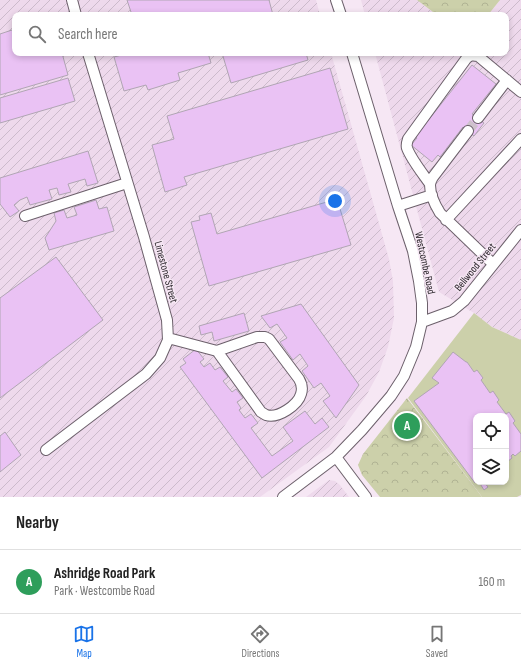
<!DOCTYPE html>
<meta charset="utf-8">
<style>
:root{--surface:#fff;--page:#f2f2f2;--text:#222;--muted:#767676;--line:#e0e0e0;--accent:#1a73e8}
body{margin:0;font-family:"Sofia Sans Condensed",sans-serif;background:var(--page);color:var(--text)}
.controls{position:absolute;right:12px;bottom:12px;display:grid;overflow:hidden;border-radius:8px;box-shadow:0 2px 6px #0003}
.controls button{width:36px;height:36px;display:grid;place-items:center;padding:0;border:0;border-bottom:1px solid var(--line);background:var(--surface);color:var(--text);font:20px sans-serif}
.you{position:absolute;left:335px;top:201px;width:14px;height:14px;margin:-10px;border:3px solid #fff;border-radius:50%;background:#1a73e8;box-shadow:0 0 0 6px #1a73e833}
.badge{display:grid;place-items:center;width:26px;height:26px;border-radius:50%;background:var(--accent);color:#fff;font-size:13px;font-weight:700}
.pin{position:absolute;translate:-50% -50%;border:2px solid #fff;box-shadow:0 1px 4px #0006}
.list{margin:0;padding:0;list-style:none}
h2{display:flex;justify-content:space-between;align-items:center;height:52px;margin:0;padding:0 16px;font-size:17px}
h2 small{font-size:13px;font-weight:400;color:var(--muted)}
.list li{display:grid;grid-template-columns:26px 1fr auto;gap:12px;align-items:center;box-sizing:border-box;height:64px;padding:0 16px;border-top:1px solid var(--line)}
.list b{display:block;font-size:15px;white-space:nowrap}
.list p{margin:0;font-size:13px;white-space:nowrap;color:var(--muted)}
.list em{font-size:13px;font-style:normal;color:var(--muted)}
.icon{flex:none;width:22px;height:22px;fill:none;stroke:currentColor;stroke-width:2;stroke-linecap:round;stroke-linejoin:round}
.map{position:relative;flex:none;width:521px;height:497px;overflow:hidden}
.search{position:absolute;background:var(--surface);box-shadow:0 2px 6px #0003;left:12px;right:12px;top:12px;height:44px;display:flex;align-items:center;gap:10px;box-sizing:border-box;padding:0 14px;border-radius:8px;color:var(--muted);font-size:15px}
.sheet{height:116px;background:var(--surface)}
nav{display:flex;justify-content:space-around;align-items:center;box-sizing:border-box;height:56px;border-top:1px solid var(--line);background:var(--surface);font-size:11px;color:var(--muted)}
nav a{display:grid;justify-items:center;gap:2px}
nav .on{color:var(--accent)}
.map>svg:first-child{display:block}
.industrial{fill:url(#industrial-furrows)}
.park{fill:url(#park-crowns)}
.garden{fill:#ccd0aa;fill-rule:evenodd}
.building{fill:#eac2f4;stroke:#b0a5b3}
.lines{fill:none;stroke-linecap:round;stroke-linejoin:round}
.minor-tunnel{stroke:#cec1cc;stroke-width:10;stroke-dasharray:10 5;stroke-linecap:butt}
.minor-casing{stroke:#6c606b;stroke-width:12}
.minor{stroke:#fff;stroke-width:10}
.labels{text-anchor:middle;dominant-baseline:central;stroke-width:3;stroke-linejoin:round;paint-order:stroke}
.street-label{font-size:11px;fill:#2d282d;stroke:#f6e7f4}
</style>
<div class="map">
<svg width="521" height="497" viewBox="0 0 521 497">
<defs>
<pattern id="industrial-furrows" width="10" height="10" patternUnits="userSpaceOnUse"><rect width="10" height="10" fill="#eed9ec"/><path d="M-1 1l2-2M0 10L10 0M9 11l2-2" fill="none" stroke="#ccbacb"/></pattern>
<pattern id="park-crowns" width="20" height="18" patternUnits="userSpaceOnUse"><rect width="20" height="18" fill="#ccd0aa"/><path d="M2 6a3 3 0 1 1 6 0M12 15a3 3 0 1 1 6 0" fill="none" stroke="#b0b393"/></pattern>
</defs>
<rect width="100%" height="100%" fill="#f6e7f4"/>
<!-- industrial -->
<path class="industrial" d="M 0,0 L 316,0 L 320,15 L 15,15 L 15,53 L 331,53 L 389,259 L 393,281 L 394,318 L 388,347 L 379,372 L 366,396 L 329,447 L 260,497 L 0,497 Z
M 361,0 L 417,0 L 437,15 L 365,15 Z
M 500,0 L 521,0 L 521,340 L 492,327 L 474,313 L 439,292 L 375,53 L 506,53 L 506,15 L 488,15 Z
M 329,480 L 335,481 L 340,485 L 349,497 L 306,497 Z"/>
<!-- park -->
<path class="park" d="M 417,0 L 500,0 L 488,15 L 437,15 Z
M 407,398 L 482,497 L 380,497 L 362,475 L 358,465 L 363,454 Z"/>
<!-- garden -->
<path class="garden" d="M 474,313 L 492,327 L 521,340 L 521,495 L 517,497 L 482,497 L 408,398 ZM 476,416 L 506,416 L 506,482 L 476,482 Z"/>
<!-- building -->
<path class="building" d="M 127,0 L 269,0 L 273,15 L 132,15 Z
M 15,29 L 15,53 L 62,53 L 68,75 L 0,95 L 0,34 Z
M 129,53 L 208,53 L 211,63 L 178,73 L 180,80 L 148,90 L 146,85 L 124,91 L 114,57 Z
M 222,53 L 306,53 L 308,60 L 231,83 Z
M 472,65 L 496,84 L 472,114 L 484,123 L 474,136 L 463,127 L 440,157 L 438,155 L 432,162 L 411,145 L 417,138 L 415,137 Z
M 330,68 L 348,129 L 184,177 L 187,185 L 165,192 L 152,145 L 174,139 L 167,116 Z
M 68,78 L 75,101 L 0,123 L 0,98 Z
M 88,151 L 98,183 L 87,186 L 85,179 L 68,184 L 71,192 L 59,195 L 57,188 L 49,190 L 52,199 L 30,205 L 27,197 L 20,200 L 14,205 L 19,211 L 10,217 L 0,204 L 0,178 Z
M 337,199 L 351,245 L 209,286 L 191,222 L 200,220 L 199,216 L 211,213 L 217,234 Z
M 96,200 L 99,209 L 107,207 L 114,231 L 49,250 L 45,238 L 56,221 L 54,213 L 64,210 L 67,218 L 77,215 L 74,207 Z
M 56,257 L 103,320 L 0,398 L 0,298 Z
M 301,304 L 359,385 L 336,418 L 323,401 L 330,396 L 321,383 L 314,388 L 302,371 L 308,366 L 300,354 L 293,360 L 280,342 L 287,338 L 277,324 L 270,328 L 261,316 Z
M 244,313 L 249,331 L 214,341 L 212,332 L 201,335 L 199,326 Z
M 196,349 L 204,359 L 200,362 L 204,367 L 210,363 L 215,370 L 220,367 L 228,377 L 223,381 L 232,392 L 236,389 L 243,398 L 237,402 L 241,408 L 239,410 L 245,418 L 251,414 L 258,423 L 251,428 L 272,456 L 293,441 L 283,427 L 305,411 L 315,424 L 322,418 L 329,427 L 262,478 L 180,367 L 186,363 L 183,359 Z
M 453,352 L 466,362 L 467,362 L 474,372 L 477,370 L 483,378 L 481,380 L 490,393 L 493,391 L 499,400 L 497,402 L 506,414 L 509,412 L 515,421 L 513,423 L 521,434 L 521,451 L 515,456 L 513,454 L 511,456 L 512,458 L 507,462 L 506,416 L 476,416 L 476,482 L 475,483 L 414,401 L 439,383 L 432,378 Z
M 5,432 L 21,455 L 0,472 L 0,436 Z
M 479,482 L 484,482 L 488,487 L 484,490 Z"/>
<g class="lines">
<!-- minor-tunnel -->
<path class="minor-tunnel" d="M 468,131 L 478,118"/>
<!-- minor casing -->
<g class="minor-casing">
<path id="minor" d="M 72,0 L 76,15
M 336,0 L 341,15
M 478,118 L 507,80
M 468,131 L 433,177 C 432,179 430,182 430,185 C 430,195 435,205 440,213 L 493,264
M 430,184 C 423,174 411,159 407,148 C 406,145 407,142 408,139 L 466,59 C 470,55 472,55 478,56 L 521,92
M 398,206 L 432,195
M 25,216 L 127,183
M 446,220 L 521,139
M 422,322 L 452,311 L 464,301 L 521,230
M 168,338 L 217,351 L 257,337 L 265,337 L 269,339 L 299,379 C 302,384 303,388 301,394 C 298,405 278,419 266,415 C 264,414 263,413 261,412 L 217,351
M 46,450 L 146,374 L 160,358 L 168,340 L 167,320 L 144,237 L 88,53
M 336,457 L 366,497
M 283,497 L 336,457 L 362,430 L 391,396 L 404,376 L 416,347 L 422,322 L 422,303 L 419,281 L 413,251 L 398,206 L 352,53"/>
</g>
<!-- minor -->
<use href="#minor" class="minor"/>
</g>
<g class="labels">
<!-- street labels -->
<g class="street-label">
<text transform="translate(425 263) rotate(78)">Westcombe Road</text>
<text transform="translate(475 267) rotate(-51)">Bellwood Street</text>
<text transform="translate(166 272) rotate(75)">Limestone Street</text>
</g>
</g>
</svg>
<div class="controls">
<button><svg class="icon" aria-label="locate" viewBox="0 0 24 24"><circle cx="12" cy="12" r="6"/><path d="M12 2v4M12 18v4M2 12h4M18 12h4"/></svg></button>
<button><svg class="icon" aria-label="layers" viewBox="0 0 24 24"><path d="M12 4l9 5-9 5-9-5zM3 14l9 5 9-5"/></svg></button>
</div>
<div class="you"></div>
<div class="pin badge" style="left:407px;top:426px;background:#2e9e5b">A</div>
<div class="search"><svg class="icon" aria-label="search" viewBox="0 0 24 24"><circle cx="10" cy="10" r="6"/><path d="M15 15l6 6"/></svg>Search here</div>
</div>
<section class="sheet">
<h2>Nearby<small></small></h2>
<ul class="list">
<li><span class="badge" style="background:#2e9e5b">A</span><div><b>Ashridge Road Park</b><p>Park · Westcombe Road</p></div><em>160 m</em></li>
</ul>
</section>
<nav>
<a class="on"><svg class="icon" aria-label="map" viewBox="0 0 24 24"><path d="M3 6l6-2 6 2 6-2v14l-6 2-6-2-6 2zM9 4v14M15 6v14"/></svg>Map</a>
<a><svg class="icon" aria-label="directions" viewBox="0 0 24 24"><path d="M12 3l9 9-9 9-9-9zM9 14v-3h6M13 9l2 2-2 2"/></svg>Directions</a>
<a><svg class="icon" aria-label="saved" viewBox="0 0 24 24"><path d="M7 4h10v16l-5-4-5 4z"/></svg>Saved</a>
</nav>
